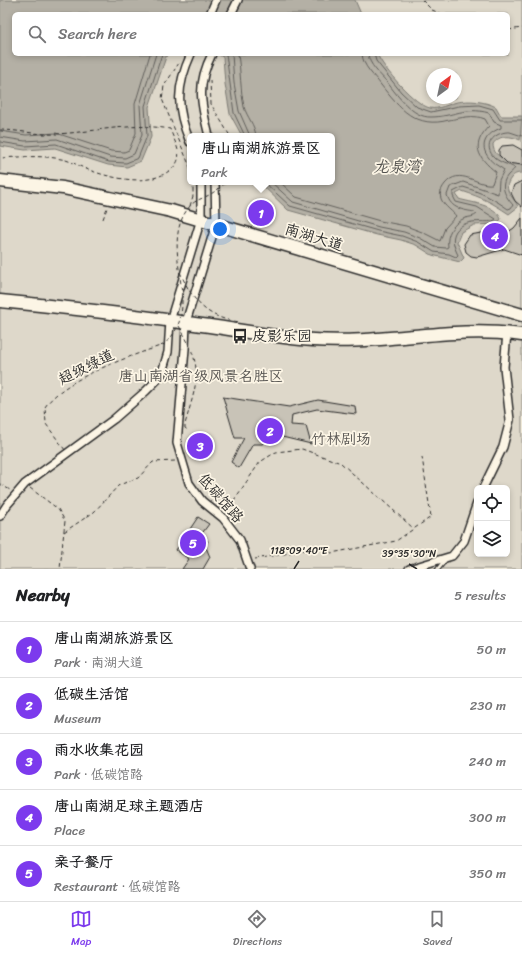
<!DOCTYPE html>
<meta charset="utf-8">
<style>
:root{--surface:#fff;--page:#f2f2f2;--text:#202124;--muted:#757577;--line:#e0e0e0;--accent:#7c3aed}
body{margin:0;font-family:Sriracha,"LXGW WenKai TC",sans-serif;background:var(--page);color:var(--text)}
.controls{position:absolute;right:12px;bottom:12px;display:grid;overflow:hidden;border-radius:6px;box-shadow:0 2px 6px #0003}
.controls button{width:36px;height:36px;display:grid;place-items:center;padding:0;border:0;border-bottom:1px solid var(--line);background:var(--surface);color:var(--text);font:20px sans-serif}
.compass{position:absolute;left:426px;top:68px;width:36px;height:36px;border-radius:50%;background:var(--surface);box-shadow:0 2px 6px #0003;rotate:33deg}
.you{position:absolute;left:220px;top:229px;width:14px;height:14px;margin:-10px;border:3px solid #fff;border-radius:50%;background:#1a73e8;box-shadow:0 0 0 6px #1a73e833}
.badge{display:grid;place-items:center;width:26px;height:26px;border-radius:50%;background:var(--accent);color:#fff;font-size:13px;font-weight:700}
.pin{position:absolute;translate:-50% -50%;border:2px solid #fff;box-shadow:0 1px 4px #0006}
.popup{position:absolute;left:187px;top:133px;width:148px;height:52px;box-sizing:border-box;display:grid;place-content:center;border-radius:6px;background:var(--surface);filter:drop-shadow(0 1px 3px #0005);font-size:13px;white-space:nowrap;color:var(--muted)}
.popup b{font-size:15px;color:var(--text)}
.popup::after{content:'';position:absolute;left:50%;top:100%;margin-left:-8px;border:8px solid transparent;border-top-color:var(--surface)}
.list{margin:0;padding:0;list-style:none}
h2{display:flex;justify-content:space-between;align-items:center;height:52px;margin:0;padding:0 16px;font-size:17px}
h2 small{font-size:13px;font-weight:400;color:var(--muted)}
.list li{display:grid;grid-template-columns:26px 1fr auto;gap:12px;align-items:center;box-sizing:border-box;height:56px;padding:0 16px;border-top:1px solid var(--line)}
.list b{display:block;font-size:15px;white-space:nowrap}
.list p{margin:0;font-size:13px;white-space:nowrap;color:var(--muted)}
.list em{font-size:13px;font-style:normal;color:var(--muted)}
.icon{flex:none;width:22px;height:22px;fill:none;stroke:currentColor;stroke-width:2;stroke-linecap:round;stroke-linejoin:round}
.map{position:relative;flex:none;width:522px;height:569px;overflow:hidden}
.search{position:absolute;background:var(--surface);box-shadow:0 2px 6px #0003;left:12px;right:12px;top:12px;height:44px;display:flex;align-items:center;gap:10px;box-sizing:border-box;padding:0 14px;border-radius:6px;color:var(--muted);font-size:15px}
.sheet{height:332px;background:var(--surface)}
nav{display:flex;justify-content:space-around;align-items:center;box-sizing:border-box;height:56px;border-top:1px solid var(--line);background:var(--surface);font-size:11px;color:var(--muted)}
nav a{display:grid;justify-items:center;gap:2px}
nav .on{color:var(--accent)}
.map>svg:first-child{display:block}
.green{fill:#ded8ca;stroke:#84827a;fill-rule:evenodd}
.water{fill:#b4b0a5;stroke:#7d7b74}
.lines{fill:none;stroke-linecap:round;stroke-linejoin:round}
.shore{stroke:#62605c;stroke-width:1}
.building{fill:#c8c3b7;stroke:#2b2b2b}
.lane-casing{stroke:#2b2b2b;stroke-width:6}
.street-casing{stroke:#2b2b2b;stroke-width:10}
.highway-casing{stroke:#2b2b2b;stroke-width:15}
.path{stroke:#2b2b2b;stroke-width:1;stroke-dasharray:4 3;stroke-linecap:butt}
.lane{stroke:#fcf5e5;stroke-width:3.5}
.street{stroke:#fcf5e5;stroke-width:7}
.highway{stroke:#fcf5e5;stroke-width:12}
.path-bridge{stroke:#2b2b2b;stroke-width:1;stroke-dasharray:4 3;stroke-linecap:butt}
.ticks{fill:none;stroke:#2b2b2b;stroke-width:1.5}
.labels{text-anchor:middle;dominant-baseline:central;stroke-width:3.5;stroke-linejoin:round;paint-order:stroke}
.street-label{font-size:15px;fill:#2b2b2b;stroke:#fcf5e5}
.poi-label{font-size:15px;fill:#2b2b2b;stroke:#fcf5e5;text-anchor:start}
.park-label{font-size:15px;fill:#585653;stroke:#fcf5e5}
.water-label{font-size:16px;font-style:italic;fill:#545350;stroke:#fcf5e5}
.ticks-label{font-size:10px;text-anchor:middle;fill:#2b2b2b;stroke:#fcf5e5;stroke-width:3.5;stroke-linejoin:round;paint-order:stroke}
</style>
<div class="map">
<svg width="522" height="569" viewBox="0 0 522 569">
<rect width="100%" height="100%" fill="#fcf5e5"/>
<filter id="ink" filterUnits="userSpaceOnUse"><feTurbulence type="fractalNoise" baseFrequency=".025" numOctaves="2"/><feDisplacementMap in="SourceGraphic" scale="8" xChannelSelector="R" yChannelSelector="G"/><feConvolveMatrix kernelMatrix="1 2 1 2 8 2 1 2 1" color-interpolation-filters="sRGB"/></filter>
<g filter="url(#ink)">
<!-- green -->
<path class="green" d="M 0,0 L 522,0 L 522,569 L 0,569 ZM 14,14 L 508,14 L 508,54 L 14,54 ZM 432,74 L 456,74 L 456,98 L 432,98 ZM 190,136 L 332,136 L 332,182 L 190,182 ZM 477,488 L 507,488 L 507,554 L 477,554 Z"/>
<!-- water -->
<path class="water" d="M 0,0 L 355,0 L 361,14 L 14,14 L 14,54 L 167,54 L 149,107 L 151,137 L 141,161 L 127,167 L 108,165 L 55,148 L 25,150 L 0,146 Z
M 217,54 L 377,54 C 383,68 415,105 430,108 C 438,110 449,104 457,102 C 469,100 485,101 496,107 L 501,116 L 522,116 L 520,140 C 511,136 500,134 493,144 C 493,159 511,162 522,164 L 522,173 C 517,173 514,174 511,178 C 501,191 515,197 518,207 L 509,214 C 491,202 483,198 462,191 L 456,194 L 459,199 C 471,203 495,204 501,219 L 497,224 L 474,225 L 461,232 L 457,242 L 464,258 L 460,262 L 432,255 L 416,245 L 401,240 L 377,235 L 288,210 L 259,182 L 332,182 L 332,136 L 242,136 L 230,114 L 225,84 L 223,57 Z"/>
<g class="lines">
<!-- shore -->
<path class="shore" d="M 226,54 L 234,113 L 245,136
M 232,54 L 234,83 L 239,111 L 250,136
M 238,54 C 241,72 240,89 244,107 C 247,117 255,125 256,136
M 374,54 L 376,61 L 401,92 L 417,107 L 431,112 L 459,106 L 479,105 L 493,109 L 500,120 L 522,120
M 0,131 L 26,135 L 56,133 L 111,151 L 124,152 L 129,150 L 136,133 L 135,104 L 150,54
M 0,137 L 25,141 L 57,139 L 110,157 L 125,158 L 134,154 L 142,135 L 140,105 L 156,54
M 0,142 L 25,146 L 56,144 L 109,162 L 126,163 L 138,158 L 147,136 L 145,106 L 162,54
M 264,182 L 290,206 L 378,231 L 402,236 L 418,242 L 434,252 L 449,254 L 456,257 L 458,255 C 454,247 451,239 456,231 C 468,215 489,226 496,219 L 477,207 L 456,202 L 453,196 L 453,192 L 463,187 C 481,192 494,199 508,209 L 511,208 L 513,205 C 505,196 499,186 508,175 C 511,172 513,171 515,168 C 508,164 499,163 493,156 C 482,143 497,131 510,132 C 514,133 518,135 522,136
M 271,182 L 293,202 L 379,227 L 404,232 L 420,238 L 435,247 L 446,248 L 448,247 C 446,234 453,223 465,218 C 469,217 474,217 477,214 L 475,212 C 463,210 451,209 447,195 L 450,187 L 463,182 L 498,194 L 499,180 L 504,170 C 499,166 493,164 489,158 C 478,145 487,133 501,128 L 501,125 L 494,122 L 489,113 C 465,106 453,117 431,117 C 413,118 397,95 387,82 C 380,74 369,65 368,54
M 280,182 L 296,197 L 380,221 L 406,226 L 422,232 L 440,241 L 445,228 L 456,216 C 450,208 432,200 445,184 C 460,166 476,186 492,184 L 496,172 C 477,157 471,145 489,126 L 485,119 C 473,114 461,118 449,120 C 416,129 400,109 381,85 C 374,75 363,67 362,54"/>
</g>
<!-- building -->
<path class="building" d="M 513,145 L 522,150 L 522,165 L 507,163 L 499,155 L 499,150 L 502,146 Z
M 522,181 L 522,207 L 515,201 L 511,193 L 514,185 Z
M 522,218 L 522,255 L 504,249 L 477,257 L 471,256 L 466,252 L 464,244 L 470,235 L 481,233 L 505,234 L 514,228 Z
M 223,397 L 289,407 L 318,400 L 355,406 L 356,414 L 317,409 L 292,415 L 291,425 L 306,426 L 311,444 L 278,436 L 262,444 L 253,444 L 239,468 L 231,462 L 244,438 L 235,438 Z
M 198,517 L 209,524 L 200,536 L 208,541 L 205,545 L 210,557 L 203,569 L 182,569 L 189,559 L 176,550 Z"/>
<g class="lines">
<!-- lane casing -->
<g class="lane-casing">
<path id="lane" d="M 438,569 L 446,559"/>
</g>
<!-- street casing -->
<g class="street-casing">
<path id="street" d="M 210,14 L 216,0
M 231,14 L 238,0
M 209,136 C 201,104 196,85 212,54
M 190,142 C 176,108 176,87 191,54
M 215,182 L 216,224 L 186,322 L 185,349 L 177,443 L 189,483 L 202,501 L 223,518 L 240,540 L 250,569
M 483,488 L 503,447 L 510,420 L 504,367 L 507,333
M 0,516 L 7,505 L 25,484 L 114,419 L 146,391 L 161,376 L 168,352 L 170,321 L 201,219 L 201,182
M 409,569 L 452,556 L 464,541 L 477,503"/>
</g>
<!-- highway casing -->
<g class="highway-casing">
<path id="highway" d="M 0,181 L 63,188 L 171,211 L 522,315
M 0,301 C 62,307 125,314 187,323 C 229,328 271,337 313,340 C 383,345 452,325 522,335"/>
</g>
<!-- path -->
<path class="path" d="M 422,0 L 432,10 L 442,14
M 508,30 L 522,28
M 179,63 L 164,86 L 162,99 L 190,167
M 210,80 L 211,104 L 230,136
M 0,130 C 19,130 37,135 56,134 C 95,132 131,122 170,129 C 177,148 187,160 166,173 C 144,186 111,178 89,170 C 80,167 70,160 61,159 C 41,155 20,157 0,158
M 190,206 L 193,196 L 193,182
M 103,219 L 107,208
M 0,484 L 10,490
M 30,488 L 58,509 L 65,521 L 60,569
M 226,512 L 260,462 L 276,452 L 302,449 L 341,463 L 413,528
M 64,532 L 94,512 L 119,485 L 138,478 L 153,462 L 175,461
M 255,559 L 324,547 L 331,553 L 396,541 L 431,517 L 422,457"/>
<!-- lane -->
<use href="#lane" class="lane"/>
<!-- street -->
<use href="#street" class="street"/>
<!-- highway -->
<use href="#highway" class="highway"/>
<!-- path-bridge -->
<path class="path-bridge" d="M 180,272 C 193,302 207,319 241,322
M 179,326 C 204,368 198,379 185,424 L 185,428 L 189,431
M 65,450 L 46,424 L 45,407 C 64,378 131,356 163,345 C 208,309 154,245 191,205 C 196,200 201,199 207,196 C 214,193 220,187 227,182"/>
</g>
</g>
<!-- ticks -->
<path class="ticks" d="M 409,564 L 417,569M 294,569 L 299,561"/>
<!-- icons -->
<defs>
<g id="bus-bare" transform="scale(1.2)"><path d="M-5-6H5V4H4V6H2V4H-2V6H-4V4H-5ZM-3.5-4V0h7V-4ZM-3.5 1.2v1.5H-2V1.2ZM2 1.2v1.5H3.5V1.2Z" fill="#2b2b2b" stroke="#fcf5e5" stroke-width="2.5" paint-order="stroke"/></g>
</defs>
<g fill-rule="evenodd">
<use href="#bus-bare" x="240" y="336"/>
</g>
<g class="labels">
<!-- street labels -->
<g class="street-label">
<text transform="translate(314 237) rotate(17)">南湖大道</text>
<text transform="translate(86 367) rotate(-27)">超级绿道</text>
<text transform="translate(221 498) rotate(49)">低碳馆路</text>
</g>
<!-- poi labels -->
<g class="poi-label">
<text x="252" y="336">皮影乐园</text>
</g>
<!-- park labels -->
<g class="park-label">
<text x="201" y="376">唐山南湖省级风景名胜区</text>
<text x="341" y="439">竹林剧场</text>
</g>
<!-- water labels -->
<g class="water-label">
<text x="397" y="166">龙泉湾</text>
</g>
</g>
<g class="ticks-label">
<text x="299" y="554">118°09'40"E</text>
<text x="409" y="557">39°35'30"N</text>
</g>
</svg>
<div class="controls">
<button><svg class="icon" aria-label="locate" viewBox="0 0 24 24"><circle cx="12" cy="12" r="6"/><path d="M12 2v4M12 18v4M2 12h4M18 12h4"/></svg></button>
<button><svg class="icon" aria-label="layers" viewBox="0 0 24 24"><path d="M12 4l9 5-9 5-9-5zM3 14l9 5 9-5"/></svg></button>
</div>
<svg class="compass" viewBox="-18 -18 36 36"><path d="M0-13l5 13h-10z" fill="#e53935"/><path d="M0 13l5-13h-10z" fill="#757577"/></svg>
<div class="you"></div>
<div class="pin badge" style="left:261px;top:213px">1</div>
<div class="popup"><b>唐山南湖旅游景区</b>Park</div>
<div class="pin badge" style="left:270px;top:431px">2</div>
<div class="pin badge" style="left:200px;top:446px">3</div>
<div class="pin badge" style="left:495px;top:236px">4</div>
<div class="pin badge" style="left:193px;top:543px">5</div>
<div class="search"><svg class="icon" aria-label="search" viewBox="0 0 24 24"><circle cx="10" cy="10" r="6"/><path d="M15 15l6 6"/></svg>Search here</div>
</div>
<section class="sheet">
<h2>Nearby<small>5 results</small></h2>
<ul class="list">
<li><span class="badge">1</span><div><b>唐山南湖旅游景区</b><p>Park · 南湖大道</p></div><em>50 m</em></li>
<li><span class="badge">2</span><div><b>低碳生活馆</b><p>Museum</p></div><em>230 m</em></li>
<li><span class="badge">3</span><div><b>雨水收集花园</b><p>Park · 低碳馆路</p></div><em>240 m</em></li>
<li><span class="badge">4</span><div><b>唐山南湖足球主题酒店</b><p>Place</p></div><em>300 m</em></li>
<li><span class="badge">5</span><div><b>亲子餐厅</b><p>Restaurant · 低碳馆路</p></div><em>350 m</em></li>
</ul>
</section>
<nav>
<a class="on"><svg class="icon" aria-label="map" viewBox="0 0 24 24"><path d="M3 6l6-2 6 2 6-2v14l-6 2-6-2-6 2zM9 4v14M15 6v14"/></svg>Map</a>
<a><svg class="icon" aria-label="directions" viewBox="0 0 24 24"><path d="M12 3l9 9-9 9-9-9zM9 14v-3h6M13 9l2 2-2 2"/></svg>Directions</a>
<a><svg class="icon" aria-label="saved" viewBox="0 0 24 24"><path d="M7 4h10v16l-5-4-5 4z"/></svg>Saved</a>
</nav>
